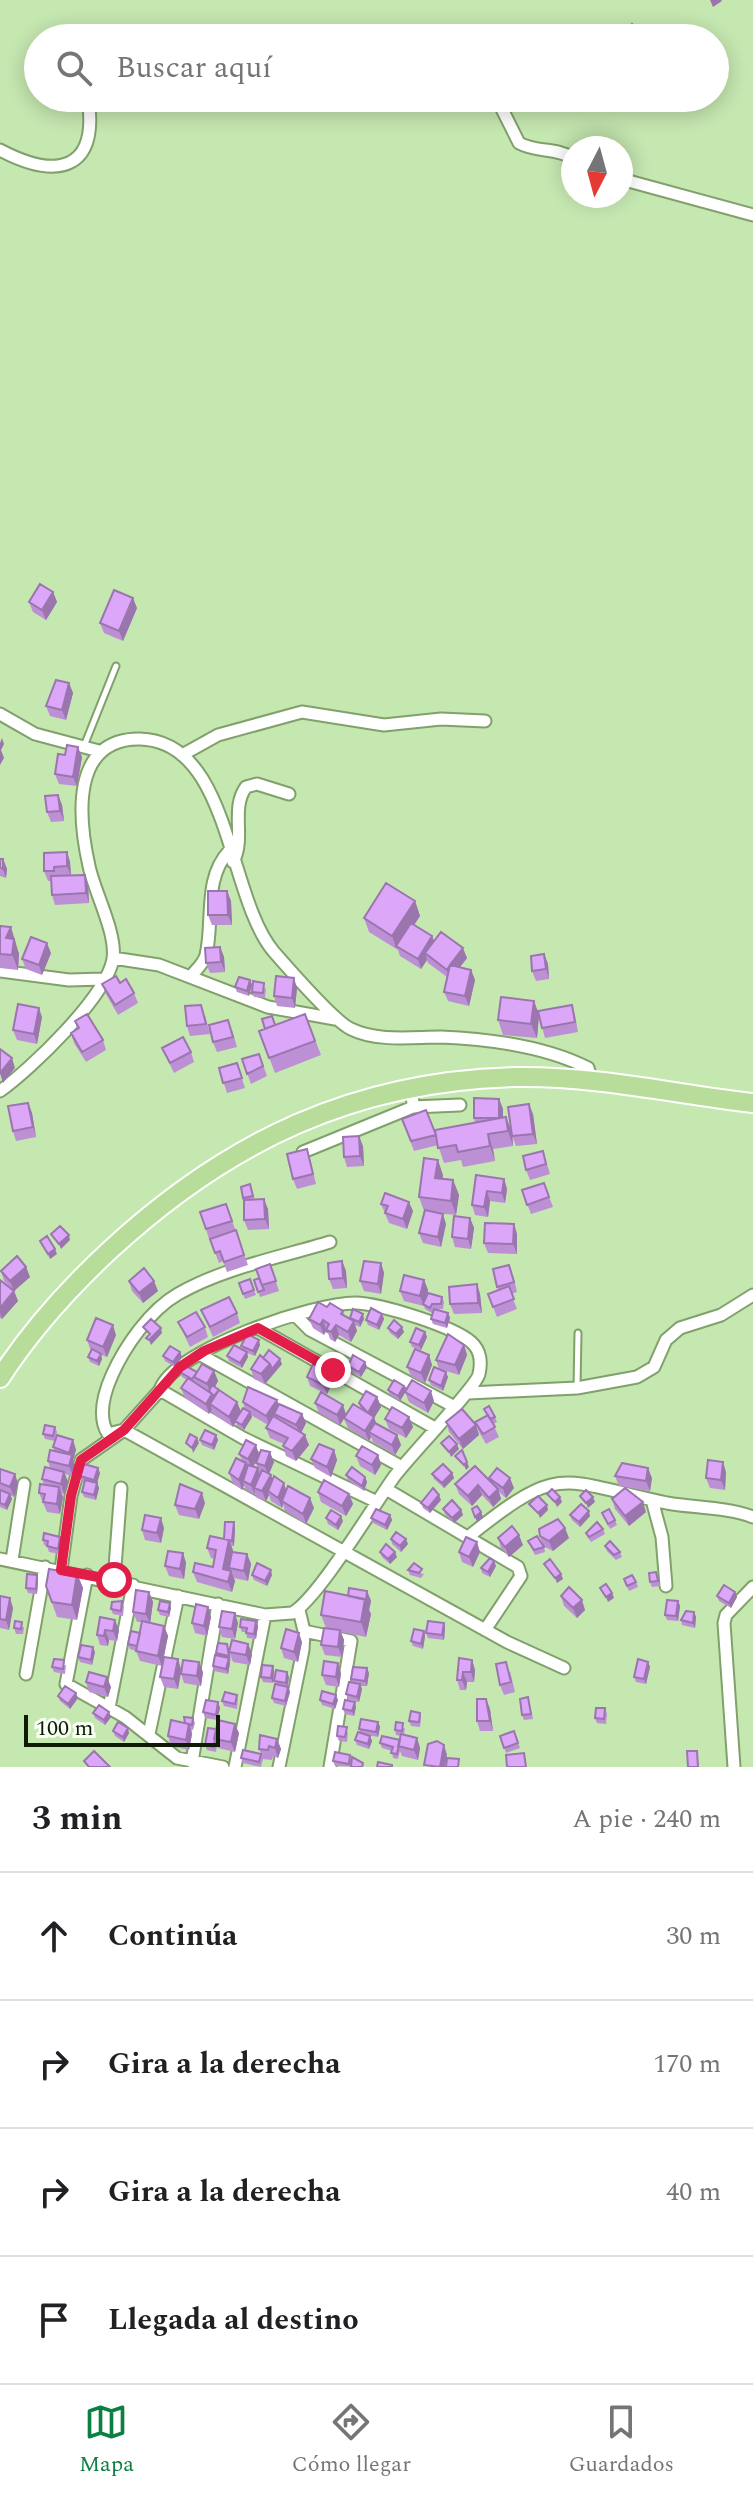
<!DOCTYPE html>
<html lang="es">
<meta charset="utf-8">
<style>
:root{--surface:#fff;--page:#f2f2f2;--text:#202124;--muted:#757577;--line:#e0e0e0;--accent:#0b8043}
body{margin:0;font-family:Spectral,serif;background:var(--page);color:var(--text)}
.compass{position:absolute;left:561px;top:136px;width:72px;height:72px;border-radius:50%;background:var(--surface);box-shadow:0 4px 20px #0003;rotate:186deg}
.scale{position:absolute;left:24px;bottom:20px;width:196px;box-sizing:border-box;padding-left:8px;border:4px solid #0f1b07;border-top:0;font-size:22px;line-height:28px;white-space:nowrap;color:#0f1b07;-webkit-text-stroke:6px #f8fff3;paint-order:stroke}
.stop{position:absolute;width:24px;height:24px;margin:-18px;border:6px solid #e11d48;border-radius:50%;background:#fff}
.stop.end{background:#e11d48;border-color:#fff;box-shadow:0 2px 8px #0008}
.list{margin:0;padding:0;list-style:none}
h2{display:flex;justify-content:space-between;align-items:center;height:104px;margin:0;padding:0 32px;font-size:34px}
h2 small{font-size:26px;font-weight:400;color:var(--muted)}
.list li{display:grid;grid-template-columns:52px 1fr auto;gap:24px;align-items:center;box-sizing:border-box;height:128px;padding:0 32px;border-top:2px solid var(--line)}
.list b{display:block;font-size:30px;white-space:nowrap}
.list em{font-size:26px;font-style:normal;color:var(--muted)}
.icon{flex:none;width:44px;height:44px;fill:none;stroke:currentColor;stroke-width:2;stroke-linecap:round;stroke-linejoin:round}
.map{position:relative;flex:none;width:753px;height:1767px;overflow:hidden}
.search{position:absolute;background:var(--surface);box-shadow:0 4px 20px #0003;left:24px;right:24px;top:24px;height:88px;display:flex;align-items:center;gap:20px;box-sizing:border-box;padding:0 28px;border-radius:44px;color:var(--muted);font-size:30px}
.sheet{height:616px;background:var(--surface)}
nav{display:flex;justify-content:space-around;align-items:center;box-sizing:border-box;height:112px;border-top:2px solid var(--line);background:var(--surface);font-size:22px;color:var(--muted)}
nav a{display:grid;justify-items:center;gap:4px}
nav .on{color:var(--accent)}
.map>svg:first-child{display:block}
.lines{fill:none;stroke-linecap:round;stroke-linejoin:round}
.service-casing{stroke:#81a06c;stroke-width:9}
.minor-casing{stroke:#81a06c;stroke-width:15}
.primary-casing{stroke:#fff;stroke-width:22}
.service{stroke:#fff;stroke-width:5}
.minor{stroke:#fff;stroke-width:11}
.primary{stroke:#b8dd9b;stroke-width:18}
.wall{fill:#bd90d5}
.shaded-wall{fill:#9a75ae}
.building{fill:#dca7f8;stroke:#9a75ae;stroke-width:2}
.route{stroke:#e11d48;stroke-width:10}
</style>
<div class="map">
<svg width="753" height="1767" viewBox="0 0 753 1767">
<rect width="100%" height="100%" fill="#c5e7b0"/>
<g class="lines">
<!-- service casing -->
<g class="service-casing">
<path id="service" d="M 84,746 L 116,666
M 577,1387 L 578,1333"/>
</g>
<!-- minor casing -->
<g class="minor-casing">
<path id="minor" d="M 489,98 L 500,105 L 519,143 C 537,153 555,147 573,158
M 0,150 C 57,180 99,171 88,98
M 621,179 L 753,215
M 0,714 L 35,734 L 99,751
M 182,755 L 218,735 L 302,712 L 384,725 L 441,719 L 485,721
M 233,862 C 246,838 230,809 246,787 L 257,784 L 289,794
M 113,958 L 159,965 L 268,1007 L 335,1019
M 0,971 L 69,980 L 104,979
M 191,976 C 196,970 204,963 206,955 C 214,921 203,879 229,851
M 0,1091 C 31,1069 106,997 113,959 C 117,933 94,891 89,866 C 78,817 71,738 140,739 C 231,741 227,897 274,952 C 288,968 335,1022 351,1029 C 377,1042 413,1037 441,1037 C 488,1039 545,1046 588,1068 L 592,1081
M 413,1107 L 460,1105
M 303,1152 L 413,1107 L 412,1088
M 330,1242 C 281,1257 223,1268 178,1294 C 150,1310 125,1346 112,1375 C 104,1393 97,1416 108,1434 L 124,1430 L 507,1642 L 564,1668
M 295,1315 L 310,1330 L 453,1406
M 258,1328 L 433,1427
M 199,1354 L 402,1467
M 468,1393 L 577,1388 L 637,1377 L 654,1367 L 666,1340 L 680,1328 L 721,1315 L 753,1295
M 386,1489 L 518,1567 L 521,1576 L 485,1630
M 652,1500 L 662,1537 L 666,1586
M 468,1537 C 562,1462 558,1480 667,1503 C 695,1508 726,1507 753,1517
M 0,1559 L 265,1615 L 292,1613 C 317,1600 374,1505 394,1477 C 408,1458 477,1386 479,1374 C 481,1365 481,1353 474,1345 C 461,1328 379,1303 355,1303 C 314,1303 174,1349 160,1390
M 12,1560 L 24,1484
M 61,1570 L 71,1496 L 81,1460 L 124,1430 L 160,1390 L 243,1438 L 375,1501
M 87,1575 L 66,1684 L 125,1717 L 177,1758 L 223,1767
M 114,1580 L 121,1488
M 304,1631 L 351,1641 L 330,1767
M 26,1674 L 45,1567
M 109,1708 L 133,1585
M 149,1734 L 178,1596
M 192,1762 L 218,1604
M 235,1767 L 265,1615
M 279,1767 L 303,1650 L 304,1631 L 299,1610
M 734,1767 L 724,1623 L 726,1615 L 753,1587"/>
</g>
<!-- primary casing -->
<g class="primary-casing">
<path id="primary" d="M 0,1378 C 31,1330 68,1289 110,1250 C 228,1141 356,1080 518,1077 C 597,1076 675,1094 753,1103"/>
</g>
<!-- service -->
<use href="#service" class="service"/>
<!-- minor -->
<use href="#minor" class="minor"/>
<!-- primary -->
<use href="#primary" class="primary"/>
</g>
<!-- wall -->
<path class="wall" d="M 53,592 L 57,602 L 46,620 L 33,612 L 29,602 Z
M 137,608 L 123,641 L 104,633 L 100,623 Z
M 69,683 L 73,693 L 66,720 L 50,716 L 46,706 Z
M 65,755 L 82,757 L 77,786 L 59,784 L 55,774 Z
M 58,795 L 62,805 L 64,821 L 51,822 L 47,812 Z
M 67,852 L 70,862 L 71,876 L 85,875 L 88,885 L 89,903 L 55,905 L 52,895 L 51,881 L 48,881 L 44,871 Z
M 0,859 L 3,859 L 7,869 L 6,878 L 0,876 Z
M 227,891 L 231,901 L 232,925 L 212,925 L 208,915 Z
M 415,901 L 420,916 L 414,925 L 432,936 L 434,941 L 467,958 L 460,967 L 471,970 L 475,980 L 469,1006 L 448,1001 L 444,992 L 447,977 L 428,963 L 427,960 L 421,969 L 400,956 L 398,950 L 369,932 L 364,918 Z
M 0,926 L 16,942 L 15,943 L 19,954 L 18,970 L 0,968 Z
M 220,947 L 224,957 L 225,972 L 210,973 L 206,963 Z
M 51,953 L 42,975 L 26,969 L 22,959 Z
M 544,954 L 548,964 L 549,979 L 536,981 L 532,971 Z
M 120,983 L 134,993 L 138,1003 L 118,1015 L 106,994 L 102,984 Z
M 252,985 L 249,996 L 237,992 L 235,987 Z
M 266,988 L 265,998 L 254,997 L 252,992 Z
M 297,988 L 295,1008 L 277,1006 L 274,996 Z
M 534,1001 L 539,1015 L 572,1005 L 575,1015 L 578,1032 L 545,1038 L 539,1016 L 537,1038 L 503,1035 L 498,1020 Z
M 305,1014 L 321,1055 L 275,1073 L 259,1031 Z
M 205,1015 L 210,1034 L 190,1036 L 187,1026 Z
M 42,1017 L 37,1044 L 17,1040 L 13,1030 Z
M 75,1021 L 103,1040 L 106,1050 L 86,1062 L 74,1043 L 71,1033 L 77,1029 Z
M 232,1030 L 237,1047 L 217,1052 L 213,1042 Z
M 162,1048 L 191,1052 L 194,1062 L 174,1073 Z
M 259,1054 L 267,1076 L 251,1084 L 242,1059 Z
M 237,1063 L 245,1088 L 227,1093 L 219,1068 Z
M 499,1099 L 503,1109 L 503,1118 L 506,1117 L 512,1132 L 513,1146 L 493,1149 L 495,1161 L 463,1167 L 461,1160 L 444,1163 L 438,1145 L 414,1151 L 402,1119 L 435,1131 L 475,1123 L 474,1118 Z
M 28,1103 L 32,1113 L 36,1137 L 16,1141 L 13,1131 Z
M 533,1114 L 537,1144 L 516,1146 L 512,1136 Z
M 363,1146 L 364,1166 L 347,1167 L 344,1157 Z
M 543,1151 L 550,1174 L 530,1180 L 526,1170 Z
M 310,1159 L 316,1184 L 297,1189 L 293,1179 Z
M 443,1175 L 442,1179 L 453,1180 L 459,1195 L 456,1215 L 435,1213 L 446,1224 L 441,1247 L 423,1243 L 419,1233 L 424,1211 L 419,1197 Z
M 476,1175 L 504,1179 L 507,1189 L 505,1203 L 490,1201 L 488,1217 L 475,1215 L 472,1205 Z
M 544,1183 L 553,1207 L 531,1214 L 522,1190 Z
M 250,1184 L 255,1200 L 268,1209 L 269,1229 L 248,1230 L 244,1220 L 244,1200 L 241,1187 Z
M 226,1204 L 248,1265 L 227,1272 L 223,1261 L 219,1263 L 210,1239 L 225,1234 L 209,1239 L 206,1229 Z
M 381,1204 L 413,1211 L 407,1229 L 389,1223 Z
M 470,1218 L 474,1228 L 471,1249 L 455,1247 L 452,1237 Z
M 514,1224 L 517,1234 L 517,1254 L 488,1253 L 484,1243 Z
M 342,1261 L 346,1271 L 347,1288 L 333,1289 L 329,1279 Z
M 381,1263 L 384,1273 L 381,1294 L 364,1291 L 360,1281 Z
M 270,1264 L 279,1291 L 260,1297 L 254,1280 L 259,1278 Z
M 26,1267 L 30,1277 L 14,1291 L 18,1301 L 2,1319 L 0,1318 L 0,1280 L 13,1290 L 4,1281 L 1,1271 Z
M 493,1269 L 513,1275 L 517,1292 L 511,1294 L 517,1309 L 497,1317 L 488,1294 L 498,1290 Z
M 250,1279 L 256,1295 L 245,1299 L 239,1283 Z
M 424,1280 L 428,1290 L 426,1297 L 442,1297 L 444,1302 L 443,1309 L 435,1309 L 448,1313 L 450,1318 L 447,1328 L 433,1324 L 431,1319 L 432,1313 L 425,1309 L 424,1306 L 404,1301 L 400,1291 Z
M 129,1281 L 158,1291 L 143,1303 L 132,1291 Z
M 477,1284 L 480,1294 L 482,1313 L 454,1314 L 450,1304 Z
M 327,1307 L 343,1311 L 345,1316 L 350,1319 L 364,1319 L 360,1327 L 355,1325 L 357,1331 L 351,1342 L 339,1335 L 335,1342 L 330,1339 L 327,1330 L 324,1335 L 313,1328 L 309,1319 Z
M 201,1310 L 237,1313 L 240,1323 L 213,1337 Z
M 382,1314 L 384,1319 L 379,1330 L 368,1325 L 366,1320 Z
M 178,1322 L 205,1327 L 208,1337 L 190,1347 Z
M 388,1328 L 404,1332 L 398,1339 L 390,1333 Z
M 425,1332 L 427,1337 L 421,1350 L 412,1347 L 410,1342 Z
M 116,1335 L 107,1357 L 101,1355 L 102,1359 L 99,1366 L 90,1362 L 88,1357 L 91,1351 L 87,1340 Z
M 260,1345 L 255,1356 L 247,1353 L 248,1357 L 242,1368 L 229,1361 L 227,1356 L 243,1350 L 241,1346 Z
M 464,1345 L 467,1355 L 459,1375 L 443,1370 L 448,1377 L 443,1391 L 431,1385 L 429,1380 L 439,1369 L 436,1360 Z
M 180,1352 L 182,1357 L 175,1367 L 165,1361 L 163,1356 Z
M 429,1355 L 432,1365 L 425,1383 L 411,1376 L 407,1367 Z
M 263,1358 L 282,1364 L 265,1384 L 254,1379 L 251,1369 Z
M 365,1362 L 367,1367 L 361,1377 L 349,1371 L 348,1366 Z
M 214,1371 L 218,1381 L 215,1387 L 237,1402 L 241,1412 L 245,1410 L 243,1402 L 279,1405 L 302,1414 L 306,1423 L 301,1433 L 309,1445 L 296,1461 L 286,1456 L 283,1446 L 284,1444 L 270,1438 L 266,1428 L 268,1425 L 251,1415 L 252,1417 L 244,1430 L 237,1426 L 236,1422 L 233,1427 L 213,1414 L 212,1410 L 209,1414 L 185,1398 L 181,1388 L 187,1380 L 182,1377 L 180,1372 Z
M 329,1372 L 333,1382 L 327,1394 L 310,1386 L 307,1377 Z
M 404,1386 L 406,1391 L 400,1401 L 390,1395 L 388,1390 Z
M 405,1392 L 434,1401 L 428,1413 L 409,1402 Z
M 377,1397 L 381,1407 L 374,1418 L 377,1424 L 397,1435 L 401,1445 L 395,1455 L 373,1442 L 371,1437 L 369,1441 L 348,1428 L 344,1419 L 340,1425 L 319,1413 L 315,1403 L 343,1405 L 346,1414 L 361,1409 L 359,1403 Z
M 484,1409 L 495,1417 L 497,1422 L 493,1424 L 499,1437 L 486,1444 L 479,1432 L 475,1422 L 487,1415 Z
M 409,1417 L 413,1427 L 406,1438 L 389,1429 L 385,1419 Z
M 446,1422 L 476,1425 L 479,1435 L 463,1449 L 449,1432 Z
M 55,1427 L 57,1432 L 55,1439 L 73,1440 L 76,1450 L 73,1460 L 75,1465 L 73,1476 L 65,1474 L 68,1482 L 64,1494 L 61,1493 L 63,1497 L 60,1514 L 47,1512 L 39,1493 L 44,1485 L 42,1479 L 50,1468 L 48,1461 L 54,1451 L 53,1447 L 55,1441 L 45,1439 L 43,1434 Z
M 216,1435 L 218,1440 L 214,1450 L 202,1445 L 200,1440 Z
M 256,1445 L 259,1455 L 253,1467 L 260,1474 L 256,1463 L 274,1462 L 269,1474 L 273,1480 L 314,1508 L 306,1524 L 285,1511 L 283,1504 L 282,1508 L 271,1501 L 269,1495 L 266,1501 L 257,1498 L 255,1493 L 255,1495 L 246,1490 L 244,1485 L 242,1490 L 233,1483 L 229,1473 L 242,1460 L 239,1454 Z
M 334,1450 L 337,1460 L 331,1477 L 315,1468 L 311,1459 Z
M 378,1455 L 381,1465 L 375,1475 L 360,1466 L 356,1456 Z
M 0,1469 L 15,1474 L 18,1484 L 14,1497 L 10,1495 L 12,1499 L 7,1510 L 0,1507 Z
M 726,1472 L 725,1490 L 710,1488 L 706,1478 Z
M 100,1473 L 97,1483 L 99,1488 L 96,1500 L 84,1497 L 82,1492 L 85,1482 L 82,1482 L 80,1476 Z
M 452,1473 L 454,1478 L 444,1488 L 434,1479 L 432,1474 Z
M 346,1475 L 365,1477 L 367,1482 L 364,1491 L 348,1480 Z
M 615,1476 L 652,1478 L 650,1491 L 619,1486 Z
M 489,1478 L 514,1488 L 506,1498 L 499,1492 L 501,1499 L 493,1507 L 482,1495 L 472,1506 L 459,1494 L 455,1484 L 491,1482 Z
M 318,1492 L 349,1494 L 353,1504 L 346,1516 L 321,1502 Z
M 612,1499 L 646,1512 L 629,1526 L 615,1509 Z
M 441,1500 L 430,1513 L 423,1508 L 421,1503 Z
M 205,1503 L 199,1519 L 179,1515 L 175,1505 Z
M 443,1509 L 461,1510 L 463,1515 L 454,1523 L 445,1514 Z
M 602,1513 L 615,1520 L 617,1525 L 610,1529 Z
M 390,1515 L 392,1520 L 387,1530 L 373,1523 L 371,1518 Z
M 570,1515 L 590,1516 L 580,1527 L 572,1520 Z
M 326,1518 L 343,1521 L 338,1530 L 328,1524 Z
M 164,1528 L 161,1543 L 145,1540 L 142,1530 Z
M 235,1528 L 234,1546 L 231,1546 L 232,1552 L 247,1554 L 251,1564 L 248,1581 L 234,1578 L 235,1581 L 232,1592 L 197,1582 L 193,1572 L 213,1567 L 215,1559 L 211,1558 L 207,1548 L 224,1539 Z
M 603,1529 L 605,1534 L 591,1542 L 588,1538 L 586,1533 Z
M 540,1536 L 569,1538 L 553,1551 L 543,1546 Z
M 498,1538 L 523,1545 L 509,1557 L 501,1548 Z
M 391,1539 L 408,1544 L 401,1552 L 392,1544 Z
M 43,1540 L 62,1542 L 60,1554 L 49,1552 L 47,1546 L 44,1545 Z
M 528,1541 L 544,1547 L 545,1552 L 535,1555 Z
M 605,1546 L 620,1552 L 622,1557 L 616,1560 L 607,1551 Z
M 380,1552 L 397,1557 L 390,1564 L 382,1557 Z
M 459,1552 L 480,1552 L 473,1567 L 462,1562 Z
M 183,1553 L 186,1563 L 184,1579 L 169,1576 L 165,1566 Z
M 496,1566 L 490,1577 L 482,1573 L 481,1568 Z
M 408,1570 L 424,1574 L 421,1578 L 410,1575 Z
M 77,1574 L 83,1588 L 77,1620 L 57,1617 L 46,1586 Z
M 37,1575 L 38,1580 L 37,1594 L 28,1593 L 26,1588 Z
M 252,1575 L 272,1575 L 267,1586 L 254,1580 Z
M 658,1577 L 660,1586 L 652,1587 L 650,1582 Z
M 624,1579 L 636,1582 L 638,1587 L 629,1591 Z
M 367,1591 L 371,1601 L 369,1610 L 371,1614 L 366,1637 L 341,1632 L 344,1640 L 342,1657 L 325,1655 L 321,1645 L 326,1628 L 321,1615 L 348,1596 Z
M 149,1592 L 153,1602 L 150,1623 L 164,1626 L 168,1636 L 162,1666 L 140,1661 L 136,1651 L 130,1649 L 128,1644 L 140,1633 L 142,1622 L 137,1622 L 133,1612 Z
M 735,1592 L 737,1597 L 731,1608 L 719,1601 L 717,1596 Z
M 0,1596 L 13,1608 L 9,1630 L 0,1628 Z
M 561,1596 L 585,1610 L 577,1618 L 564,1606 Z
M 678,1601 L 680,1606 L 678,1621 L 667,1620 L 665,1615 Z
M 124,1606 L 123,1616 L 113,1614 L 111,1609 Z
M 171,1608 L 169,1617 L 160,1615 L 158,1610 Z
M 694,1612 L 696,1617 L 695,1628 L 682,1625 L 681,1620 Z
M 100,1617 L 119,1630 L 117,1641 L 109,1640 L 108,1646 L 100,1645 L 97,1635 Z
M 211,1617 L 207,1636 L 195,1633 L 192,1623 Z
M 256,1621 L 258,1626 L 256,1639 L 247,1638 L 246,1632 L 242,1632 L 240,1627 Z
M 238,1623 L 235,1639 L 222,1637 L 219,1627 Z
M 444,1623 L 445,1628 L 444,1640 L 428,1638 L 426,1633 Z
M 24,1627 L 23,1634 L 16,1634 L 14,1628 Z
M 424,1631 L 425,1636 L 423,1649 L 413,1646 L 411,1641 Z
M 302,1642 L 298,1662 L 284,1658 L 281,1648 Z
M 227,1644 L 231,1661 L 229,1661 L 230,1663 L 228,1674 L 214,1671 L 213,1666 L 216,1656 L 216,1653 Z
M 248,1644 L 252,1654 L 250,1665 L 233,1662 L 229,1652 Z
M 95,1652 L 92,1665 L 80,1662 L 78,1657 Z
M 472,1660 L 475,1670 L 474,1682 L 467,1682 L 466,1690 L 460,1690 L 457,1680 Z
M 648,1662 L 650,1667 L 646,1684 L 636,1682 L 634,1677 Z
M 66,1665 L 65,1674 L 54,1672 L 52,1667 Z
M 273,1666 L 274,1671 L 273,1683 L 263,1682 L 261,1677 Z
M 181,1669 L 203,1672 L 201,1686 L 184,1683 L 181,1674 L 178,1689 L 164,1687 L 160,1677 Z
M 510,1671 L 515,1692 L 504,1695 L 500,1685 Z
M 341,1673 L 339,1687 L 326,1685 L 322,1675 Z
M 369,1673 L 367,1686 L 361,1686 L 362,1689 L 359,1702 L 348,1699 L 346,1694 L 352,1682 L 351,1679 Z
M 289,1677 L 288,1687 L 290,1692 L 286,1706 L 274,1703 L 272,1698 L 276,1684 L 274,1681 Z
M 86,1682 L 111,1687 L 108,1697 L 89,1692 Z
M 237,1695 L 238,1700 L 237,1709 L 224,1706 L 222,1701 Z
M 58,1696 L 78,1698 L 70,1709 L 60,1701 Z
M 528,1697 L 533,1719 L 524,1720 L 522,1715 Z
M 486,1699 L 490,1709 L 493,1731 L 480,1731 L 477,1721 Z
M 320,1700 L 338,1700 L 335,1709 L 322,1705 Z
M 218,1702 L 220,1708 L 217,1720 L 205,1718 L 203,1712 Z
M 356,1707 L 354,1716 L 345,1714 L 343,1709 Z
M 605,1708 L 607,1714 L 606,1724 L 597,1723 L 595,1718 Z
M 93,1713 L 111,1717 L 105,1725 L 95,1718 Z
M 420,1713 L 421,1718 L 420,1727 L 411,1726 L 409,1721 Z
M 193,1718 L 195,1723 L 193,1730 L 191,1730 L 192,1734 L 189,1750 L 171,1746 L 168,1736 L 185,1723 Z
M 378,1722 L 380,1727 L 378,1737 L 367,1735 L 370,1736 L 372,1741 L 369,1749 L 357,1745 L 355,1740 L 360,1732 L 359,1729 Z
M 208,1728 L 239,1733 L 235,1752 L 218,1748 L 217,1746 L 216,1752 L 207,1750 L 205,1745 Z
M 405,1728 L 404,1735 L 417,1738 L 420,1748 L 418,1760 L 402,1756 L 400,1751 L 398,1759 L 393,1758 L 392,1751 L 382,1748 L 380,1743 L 400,1740 L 401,1736 L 396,1735 L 395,1730 Z
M 113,1731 L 129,1733 L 124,1742 L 115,1736 Z
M 514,1731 L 520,1748 L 506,1753 L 500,1736 Z
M 348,1732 L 347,1742 L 339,1741 L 337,1736 Z
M 277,1739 L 281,1749 L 278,1758 L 273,1756 L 272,1760 L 263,1759 L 261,1767 L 243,1763 L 241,1758 L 261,1754 L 259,1749 Z
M 352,1759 L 364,1767 L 335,1766 L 333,1761 Z"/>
<!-- shaded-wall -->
<path class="shaded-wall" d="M 710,0 L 721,0 L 722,1 L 713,7 Z
M 53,592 L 57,602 L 46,620 L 42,610 Z
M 133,598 L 137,608 L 123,641 L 119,631 Z
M 69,683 L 73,693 L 66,720 L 62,710 Z
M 2,738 L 4,744 L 1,750 L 4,758 L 0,765 L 0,743 Z
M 78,747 L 82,757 L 77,786 L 73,777 Z
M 58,795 L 62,805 L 64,821 L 60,811 Z
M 67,852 L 70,862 L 71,876 L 67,866 Z
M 3,859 L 7,869 L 6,878 L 3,869 Z
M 85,875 L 88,885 L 89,903 L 86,893 Z
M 227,891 L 231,901 L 232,925 L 228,915 Z
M 415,901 L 420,916 L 399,948 L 396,946 L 397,950 L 392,936 Z
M 11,927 L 19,954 L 18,970 L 6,938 Z
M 432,936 L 436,946 L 425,953 L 427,960 L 421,969 L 418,959 Z
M 47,943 L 51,953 L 42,975 L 39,965 Z
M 220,947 L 224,957 L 225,972 L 221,962 Z
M 463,948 L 467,958 L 454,975 L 450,965 Z
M 544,954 L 548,964 L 549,979 L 546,969 Z
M 471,970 L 475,980 L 469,1006 L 465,996 Z
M 294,978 L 297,988 L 295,1008 L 292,998 Z
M 250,980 L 252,985 L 249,996 L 247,991 Z
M 534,1001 L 539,1015 L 537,1038 L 531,1024 Z
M 39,1008 L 42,1017 L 37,1044 L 34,1034 Z
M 12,1058 L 15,1068 L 3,1083 L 0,1073 Z
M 499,1099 L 503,1109 L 503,1128 L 499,1118 Z
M 28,1103 L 32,1113 L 36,1137 L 33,1127 Z
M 529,1104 L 533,1114 L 537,1144 L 533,1134 Z
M 506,1117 L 512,1132 L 513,1146 L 508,1131 Z
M 488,1134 L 493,1149 L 495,1161 L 490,1146 Z
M 359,1136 L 363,1146 L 364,1166 L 360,1156 Z
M 438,1160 L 443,1175 L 441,1192 L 435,1178 Z
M 504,1179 L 507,1189 L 505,1203 L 502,1193 Z
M 453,1180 L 459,1195 L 456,1215 L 451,1201 Z
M 487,1191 L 490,1201 L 488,1217 L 484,1207 Z
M 264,1199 L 268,1209 L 269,1229 L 265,1219 Z
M 409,1202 L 413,1211 L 407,1229 L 403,1219 Z
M 443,1214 L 446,1224 L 441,1247 L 438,1237 Z
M 470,1218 L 474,1228 L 471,1249 L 468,1239 Z
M 514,1224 L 517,1234 L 517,1254 L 513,1244 Z
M 69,1235 L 70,1240 L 61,1249 L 59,1244 Z
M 55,1249 L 57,1254 L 50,1259 L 48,1254 Z
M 342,1261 L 346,1271 L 347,1288 L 343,1278 Z
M 381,1263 L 384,1273 L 381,1294 L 378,1284 Z
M 26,1267 L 30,1277 L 14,1291 L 18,1301 L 2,1319 L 0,1313 L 0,1308 L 14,1291 L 10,1281 Z
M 424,1280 L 428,1290 L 424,1306 L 420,1296 Z
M 154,1281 L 158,1291 L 143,1303 L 139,1293 Z
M 477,1284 L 480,1294 L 482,1313 L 478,1303 Z
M 448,1313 L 450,1318 L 447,1328 L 445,1323 Z
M 363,1314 L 364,1319 L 360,1327 L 359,1322 Z
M 382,1314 L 384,1319 L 379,1330 L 377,1325 Z
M 323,1320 L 326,1330 L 324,1335 L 320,1325 Z
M 354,1321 L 357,1331 L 351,1342 L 348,1332 Z
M 113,1325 L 116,1335 L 107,1357 L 103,1347 Z
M 336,1325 L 339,1335 L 335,1342 L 331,1332 Z
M 402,1327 L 404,1332 L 398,1339 L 396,1334 Z
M 161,1328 L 162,1333 L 151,1345 L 149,1340 Z
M 425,1332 L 427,1337 L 421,1350 L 419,1345 Z
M 259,1340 L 260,1345 L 255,1356 L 253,1351 Z
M 464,1345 L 467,1355 L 459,1375 L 455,1365 Z
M 180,1352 L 182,1357 L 175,1367 L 173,1362 Z
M 247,1352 L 248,1357 L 242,1368 L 240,1363 Z
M 101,1354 L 102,1359 L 99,1366 L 97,1361 Z
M 429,1355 L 432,1365 L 425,1383 L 421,1373 Z
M 280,1359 L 282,1364 L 265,1384 L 261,1374 L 270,1364 Z
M 365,1362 L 367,1367 L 361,1377 L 359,1372 Z
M 214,1371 L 218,1381 L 211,1394 L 207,1384 Z
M 329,1372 L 333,1382 L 327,1394 L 323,1385 Z
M 446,1372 L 448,1377 L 443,1391 L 441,1386 Z
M 404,1386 L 406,1391 L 400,1401 L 398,1396 Z
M 431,1391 L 434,1401 L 428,1413 L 424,1403 Z
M 212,1394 L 216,1404 L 210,1404 L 212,1410 L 209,1414 L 206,1404 Z
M 377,1397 L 381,1407 L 374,1418 L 378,1427 L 369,1432 L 371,1437 L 369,1441 L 365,1431 L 368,1413 Z
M 277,1400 L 281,1410 L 274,1414 L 275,1419 L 270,1426 L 266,1416 Z
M 237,1402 L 241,1412 L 233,1427 L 229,1417 Z
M 343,1405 L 346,1415 L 340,1425 L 337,1415 Z
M 250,1412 L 252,1417 L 244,1430 L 242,1425 Z
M 302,1414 L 306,1423 L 300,1435 L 296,1425 Z
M 409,1417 L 413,1427 L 406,1438 L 402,1428 Z
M 476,1425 L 479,1435 L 463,1449 L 459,1439 Z
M 216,1435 L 218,1440 L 214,1450 L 212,1445 Z
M 305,1435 L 309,1445 L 296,1461 L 292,1451 Z
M 397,1435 L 401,1445 L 395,1455 L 392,1445 Z
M 197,1438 L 199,1443 L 193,1453 L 192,1448 Z
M 73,1440 L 76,1450 L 73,1460 L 75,1465 L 73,1476 L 69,1466 L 71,1458 L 69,1453 Z
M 457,1444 L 459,1449 L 451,1457 L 449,1452 Z
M 256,1445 L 259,1455 L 252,1469 L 248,1459 Z
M 334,1450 L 337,1460 L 331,1477 L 327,1467 Z
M 270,1452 L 274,1462 L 268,1476 L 265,1466 Z
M 378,1455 L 381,1465 L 375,1475 L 372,1465 Z
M 467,1462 L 469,1467 L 466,1470 L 464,1465 Z
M 723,1462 L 726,1472 L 725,1490 L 721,1480 Z
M 246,1463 L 250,1473 L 243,1481 L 244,1485 L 242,1490 L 239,1480 Z
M 98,1468 L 100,1473 L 97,1483 L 99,1488 L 96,1500 L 94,1495 L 96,1485 L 94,1480 Z
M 258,1468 L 261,1478 L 254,1488 L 255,1493 L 255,1495 L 251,1485 Z
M 648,1468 L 652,1478 L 650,1491 L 646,1481 Z
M 64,1472 L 68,1482 L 64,1494 L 61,1484 Z
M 452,1473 L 454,1478 L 444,1488 L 442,1483 Z
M 15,1474 L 18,1484 L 14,1497 L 10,1487 Z
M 271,1475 L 275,1485 L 268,1491 L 269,1495 L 266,1501 L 262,1491 Z
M 365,1477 L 367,1482 L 364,1491 L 362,1486 Z
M 510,1478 L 514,1488 L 506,1498 L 503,1488 Z
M 284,1483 L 287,1493 L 282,1501 L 283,1504 L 282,1508 L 278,1498 Z
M 478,1485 L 482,1495 L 472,1506 L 468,1496 Z
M 59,1487 L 63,1497 L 60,1514 L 57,1504 Z
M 498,1489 L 501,1499 L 493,1507 L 489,1498 Z
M 202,1493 L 205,1503 L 199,1519 L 195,1509 Z
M 10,1494 L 12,1499 L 7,1510 L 5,1505 Z
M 349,1494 L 353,1504 L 346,1516 L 342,1506 Z
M 439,1495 L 441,1500 L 430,1513 L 428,1508 Z
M 560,1497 L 562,1502 L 557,1507 L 555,1502 Z
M 593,1497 L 595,1502 L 588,1508 L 586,1503 Z
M 310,1498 L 314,1508 L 306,1524 L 303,1514 Z
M 643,1502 L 646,1512 L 629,1526 L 625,1516 Z
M 547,1505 L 548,1510 L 540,1518 L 538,1513 Z
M 461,1510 L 463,1515 L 454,1523 L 452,1518 Z
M 589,1511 L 590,1516 L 580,1527 L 579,1522 Z
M 481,1512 L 483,1517 L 477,1522 L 475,1517 Z
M 390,1515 L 392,1520 L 387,1530 L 385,1525 Z
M 341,1516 L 343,1521 L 338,1530 L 336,1525 Z
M 161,1518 L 164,1528 L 161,1543 L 157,1533 Z
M 234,1522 L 235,1528 L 234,1546 L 232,1541 Z
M 565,1528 L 569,1538 L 553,1551 L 549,1541 Z
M 519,1535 L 523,1545 L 509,1557 L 505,1547 Z
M 60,1537 L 62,1542 L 60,1554 L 58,1549 Z
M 406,1539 L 408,1544 L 401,1552 L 400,1546 Z
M 229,1540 L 233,1550 L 227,1579 L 223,1569 Z
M 477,1542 L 480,1552 L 473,1567 L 469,1557 Z
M 395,1552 L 397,1557 L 390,1564 L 388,1559 Z
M 183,1553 L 186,1563 L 184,1579 L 180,1569 Z
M 247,1554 L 251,1564 L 248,1581 L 244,1571 Z
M 494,1561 L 496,1566 L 490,1577 L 488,1572 Z
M 271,1570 L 272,1575 L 267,1586 L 265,1581 Z
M 231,1571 L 235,1581 L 232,1592 L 228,1582 Z
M 77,1574 L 83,1588 L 77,1620 L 72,1605 Z
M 561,1574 L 563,1579 L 557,1583 L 555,1578 Z
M 37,1575 L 38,1580 L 37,1594 L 36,1589 Z
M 367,1591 L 371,1601 L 369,1610 L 371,1614 L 366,1637 L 361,1622 Z
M 149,1592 L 153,1602 L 150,1624 L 146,1614 Z
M 735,1592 L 737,1597 L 731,1608 L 729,1603 Z
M 612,1593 L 614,1598 L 608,1602 L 606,1597 Z
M 10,1598 L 13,1608 L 9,1630 L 6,1620 Z
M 582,1600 L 585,1610 L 577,1618 L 573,1608 Z
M 678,1601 L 680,1606 L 678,1621 L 676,1616 Z
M 170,1603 L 171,1608 L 169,1617 L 168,1612 Z
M 208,1607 L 211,1617 L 207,1636 L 204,1626 Z
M 694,1612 L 696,1617 L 695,1628 L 693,1623 Z
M 235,1613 L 238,1623 L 235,1639 L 232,1629 Z
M 115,1620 L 119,1630 L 117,1641 L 113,1631 Z
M 256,1621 L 258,1626 L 256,1639 L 254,1634 Z
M 444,1623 L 445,1628 L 444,1640 L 442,1635 Z
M 164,1626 L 168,1636 L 162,1666 L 158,1656 Z
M 105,1630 L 109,1640 L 108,1646 L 104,1636 Z
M 340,1630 L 344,1640 L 342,1657 L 338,1647 Z
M 424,1631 L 425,1636 L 423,1649 L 421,1644 Z
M 299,1633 L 302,1642 L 298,1662 L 294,1652 Z
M 248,1644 L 252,1654 L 250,1665 L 246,1655 Z
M 93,1647 L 95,1652 L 92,1665 L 91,1660 Z
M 229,1658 L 230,1663 L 228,1674 L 226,1669 Z
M 178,1659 L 181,1669 L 178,1689 L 174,1679 Z
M 472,1660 L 475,1670 L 474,1682 L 471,1672 Z
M 199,1662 L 203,1672 L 201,1686 L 197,1676 Z
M 648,1662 L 650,1667 L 646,1684 L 644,1679 Z
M 338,1663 L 341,1673 L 339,1687 L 336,1677 Z
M 273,1666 L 274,1671 L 273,1683 L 271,1678 Z
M 367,1668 L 369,1673 L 367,1686 L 365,1681 Z
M 287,1672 L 289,1677 L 287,1688 L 286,1683 Z
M 463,1672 L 467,1682 L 466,1690 L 462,1680 Z
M 107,1677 L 111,1687 L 108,1697 L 104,1687 Z
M 360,1684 L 362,1689 L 359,1702 L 357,1697 Z
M 288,1687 L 290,1692 L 286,1706 L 285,1701 Z
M 76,1693 L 78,1698 L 70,1709 L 68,1704 Z
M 336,1695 L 338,1700 L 335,1709 L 333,1704 Z
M 486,1699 L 490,1709 L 493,1731 L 490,1721 Z
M 218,1702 L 220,1708 L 217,1720 L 216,1715 Z
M 355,1702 L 356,1707 L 354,1716 L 352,1711 Z
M 109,1712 L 111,1717 L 105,1725 L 104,1720 Z
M 378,1722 L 380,1727 L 378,1737 L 376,1732 Z
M 189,1724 L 192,1734 L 189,1750 L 186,1740 Z
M 235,1724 L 239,1733 L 235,1752 L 231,1742 Z
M 128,1728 L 129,1733 L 124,1742 L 123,1737 Z
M 370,1736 L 372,1741 L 369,1749 L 368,1744 Z
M 417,1738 L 420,1748 L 418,1760 L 414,1750 Z
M 277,1739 L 281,1749 L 278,1758 L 275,1748 Z
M 444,1745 L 447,1755 L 445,1767 L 440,1767 Z"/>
<!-- building -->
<path class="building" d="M 632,24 L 645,36 L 643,38 L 636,38 L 627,30 Z
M 40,584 L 53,592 L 42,610 L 29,602 Z
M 114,590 L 133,598 L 119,631 L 100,623 Z
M 56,680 L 69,683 L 62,710 L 46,706 Z
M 67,745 L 78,747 L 73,777 L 55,774 L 58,754 L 65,755 Z
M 58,795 L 60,811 L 47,812 L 45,796 Z
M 67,852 L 67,866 L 54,867 L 54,871 L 44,871 L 44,853 Z
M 0,859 L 3,859 L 3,869 L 0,867 Z
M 85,875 L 86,893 L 52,895 L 51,876 Z
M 386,883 L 415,901 L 392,936 L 364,918 Z
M 208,891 L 227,891 L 228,915 L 208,915 Z
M 411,923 L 432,936 L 418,959 L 396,946 Z
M 0,926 L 11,927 L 6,938 L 14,939 L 12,955 L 0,954 Z
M 441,932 L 463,948 L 450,965 L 471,970 L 465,996 L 444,992 L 450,965 L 447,970 L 425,953 Z
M 31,937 L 47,943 L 39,965 L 22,959 Z
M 220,947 L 221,962 L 206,963 L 205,948 Z
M 544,954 L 546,969 L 532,971 L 531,956 Z
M 116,976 L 120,983 L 126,979 L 134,993 L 115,1005 L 102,984 Z
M 276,976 L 294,978 L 292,998 L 274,996 Z
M 239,977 L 250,980 L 247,991 L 235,987 Z
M 253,981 L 264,983 L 263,993 L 252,992 Z
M 501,997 L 534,1001 L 531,1024 L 498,1020 Z
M 18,1004 L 39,1008 L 34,1034 L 13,1030 Z
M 201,1005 L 206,1024 L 187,1026 L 185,1006 Z
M 572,1005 L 575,1022 L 542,1028 L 538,1011 Z
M 87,1014 L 103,1040 L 82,1052 L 71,1033 L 79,1028 L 75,1021 Z
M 305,1014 L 315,1041 L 269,1058 L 259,1031 Z
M 272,1016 L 275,1025 L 265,1029 L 262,1019 Z
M 228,1020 L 233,1037 L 213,1042 L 209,1025 Z
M 183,1037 L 191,1052 L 170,1063 L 162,1048 Z
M 0,1049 L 12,1058 L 0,1073 Z
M 259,1054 L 263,1066 L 247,1074 L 242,1059 Z
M 237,1063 L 242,1078 L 223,1083 L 219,1068 Z
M 474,1098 L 499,1099 L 499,1118 L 474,1118 Z
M 28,1103 L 33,1127 L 13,1131 L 8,1106 Z
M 529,1104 L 533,1134 L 512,1136 L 508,1107 Z
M 426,1110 L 436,1135 L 411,1141 L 402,1119 Z
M 506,1117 L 508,1131 L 488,1134 L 490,1146 L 458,1152 L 456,1145 L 438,1148 L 435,1130 Z
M 359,1136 L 360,1156 L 344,1157 L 343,1137 Z
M 307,1149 L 313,1174 L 293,1179 L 287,1154 Z
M 543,1151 L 546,1164 L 526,1170 L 523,1156 Z
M 424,1158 L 438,1160 L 435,1178 L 453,1180 L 451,1201 L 419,1197 Z
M 476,1175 L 504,1179 L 502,1193 L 487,1191 L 484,1207 L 472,1205 Z
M 544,1183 L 549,1197 L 527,1205 L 522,1190 Z
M 250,1184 L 253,1196 L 243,1198 L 241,1187 Z
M 385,1193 L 409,1202 L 403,1219 L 385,1213 L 388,1206 L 381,1204 Z
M 264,1199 L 265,1219 L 244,1220 L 244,1200 Z
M 226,1204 L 232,1221 L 206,1229 L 200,1212 Z
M 425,1210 L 443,1214 L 438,1237 L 419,1233 Z
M 454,1216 L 470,1218 L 468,1239 L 452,1237 Z
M 485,1223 L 514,1224 L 513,1244 L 484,1243 Z
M 60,1226 L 69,1235 L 59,1244 L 51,1234 Z
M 236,1230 L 244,1255 L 224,1262 L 220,1251 L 215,1253 L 210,1239 Z
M 47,1236 L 55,1249 L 48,1254 L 40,1241 Z
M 17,1256 L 26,1267 L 10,1281 L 1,1271 Z
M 342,1261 L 343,1278 L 329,1279 L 328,1263 Z
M 364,1261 L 381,1263 L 378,1284 L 360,1281 Z
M 270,1264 L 276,1281 L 262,1285 L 256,1269 Z
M 509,1265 L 514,1282 L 497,1287 L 493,1269 Z
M 144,1268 L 154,1281 L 139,1293 L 129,1281 Z
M 404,1275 L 424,1280 L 420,1296 L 400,1291 Z
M 259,1278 L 264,1290 L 258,1292 L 254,1280 Z
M 250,1279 L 254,1290 L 243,1294 L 239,1283 Z
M 0,1280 L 14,1291 L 0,1308 Z
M 477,1284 L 478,1303 L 450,1304 L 449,1287 Z
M 509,1286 L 514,1299 L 493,1307 L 488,1294 Z
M 428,1293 L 442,1297 L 441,1304 L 432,1304 L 430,1308 L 423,1304 Z
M 229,1297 L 237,1313 L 210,1327 L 201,1310 Z
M 318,1302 L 327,1307 L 330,1303 L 343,1311 L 341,1314 L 354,1321 L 348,1332 L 336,1325 L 331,1332 L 326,1330 L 329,1324 L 323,1320 L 320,1325 L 309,1319 Z
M 371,1308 L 382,1314 L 377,1325 L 366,1320 Z
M 353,1309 L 363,1314 L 359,1322 L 350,1318 Z
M 434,1309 L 448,1313 L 445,1323 L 431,1319 Z
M 196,1312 L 205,1327 L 187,1337 L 178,1322 Z
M 96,1318 L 113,1325 L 103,1347 L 87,1340 Z
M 151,1319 L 161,1328 L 149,1340 L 146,1338 L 150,1334 L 143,1327 Z
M 394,1320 L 402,1327 L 396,1334 L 388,1328 Z
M 416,1328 L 425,1332 L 419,1345 L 410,1342 Z
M 247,1334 L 259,1340 L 253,1351 L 241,1346 Z
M 448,1334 L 464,1345 L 455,1365 L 436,1360 Z
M 234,1345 L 247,1352 L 240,1363 L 227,1356 Z
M 170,1346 L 180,1352 L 173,1362 L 163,1356 Z
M 92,1349 L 101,1354 L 97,1361 L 88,1357 Z
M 415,1349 L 429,1355 L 421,1373 L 407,1367 Z
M 269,1350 L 280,1359 L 272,1369 L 270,1364 L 263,1358 Z
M 260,1355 L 270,1364 L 261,1374 L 251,1369 Z
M 353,1355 L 365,1362 L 359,1372 L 348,1366 Z
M 202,1364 L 214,1371 L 207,1384 L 194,1377 Z
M 313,1364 L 329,1372 L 323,1385 L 307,1377 Z
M 184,1365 L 197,1372 L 192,1379 L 180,1372 Z
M 434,1367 L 446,1372 L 441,1386 L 429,1380 Z
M 188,1378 L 212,1394 L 206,1404 L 181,1388 Z
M 394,1380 L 404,1386 L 398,1396 L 388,1390 Z
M 412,1380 L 431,1391 L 424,1403 L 405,1392 Z
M 212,1385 L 219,1390 L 214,1396 L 209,1391 Z
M 248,1387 L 277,1400 L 266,1416 L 243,1402 Z
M 219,1390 L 237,1402 L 229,1417 L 210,1404 Z
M 366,1391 L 377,1397 L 368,1413 L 374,1417 L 365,1431 L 344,1418 L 353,1404 L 368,1413 L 359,1403 Z
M 321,1392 L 343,1405 L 337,1415 L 315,1403 Z
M 279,1404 L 302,1414 L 296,1425 L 274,1414 Z
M 489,1406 L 495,1417 L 490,1419 L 484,1409 Z
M 392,1407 L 409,1417 L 402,1428 L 385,1419 Z
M 243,1408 L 250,1412 L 242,1425 L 235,1421 Z
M 462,1409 L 476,1425 L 459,1439 L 446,1422 Z
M 488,1415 L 495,1427 L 483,1434 L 475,1422 Z
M 273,1416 L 305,1435 L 292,1451 L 283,1446 L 288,1438 L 266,1428 Z
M 375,1423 L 397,1435 L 392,1445 L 369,1432 Z
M 45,1425 L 55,1427 L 53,1436 L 43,1434 Z
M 205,1430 L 216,1435 L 212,1445 L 200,1440 Z
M 190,1434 L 197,1438 L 192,1448 L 186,1443 Z
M 57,1435 L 73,1440 L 69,1453 L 53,1447 Z
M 449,1436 L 457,1444 L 449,1452 L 441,1443 Z
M 246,1440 L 256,1445 L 248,1459 L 239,1454 Z
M 319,1444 L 334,1450 L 327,1467 L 311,1459 Z
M 362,1446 L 378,1455 L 372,1465 L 356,1456 Z
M 50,1450 L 72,1455 L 69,1466 L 48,1461 Z
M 261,1450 L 270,1452 L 265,1466 L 256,1463 Z
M 462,1450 L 467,1462 L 464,1465 L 455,1456 Z
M 236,1458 L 246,1463 L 239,1480 L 229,1473 Z
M 708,1460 L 723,1462 L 721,1480 L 706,1478 Z
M 622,1463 L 648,1468 L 646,1481 L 615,1476 Z
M 84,1464 L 98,1468 L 94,1480 L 80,1476 Z
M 443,1464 L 452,1473 L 442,1483 L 432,1474 Z
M 248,1465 L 258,1468 L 251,1485 L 243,1481 Z
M 475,1466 L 498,1489 L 489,1498 L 478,1485 L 468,1496 L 455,1484 Z
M 45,1467 L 64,1472 L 61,1484 L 42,1479 Z
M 352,1467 L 365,1477 L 362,1486 L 346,1475 Z
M 497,1468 L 510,1478 L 503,1488 L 489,1478 Z
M 0,1469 L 15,1474 L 10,1487 L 0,1483 Z
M 262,1470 L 271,1475 L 262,1491 L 254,1488 Z
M 274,1476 L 284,1483 L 278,1498 L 268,1491 Z
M 85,1480 L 97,1483 L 94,1495 L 82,1492 Z
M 324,1480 L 349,1494 L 342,1506 L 318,1492 Z
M 40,1484 L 59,1487 L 57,1504 L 43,1502 L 45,1494 L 39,1493 Z
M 180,1484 L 202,1493 L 195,1509 L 175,1505 Z
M 288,1486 L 310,1498 L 303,1514 L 282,1501 Z
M 433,1488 L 439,1495 L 428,1508 L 421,1503 Z
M 625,1488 L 643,1502 L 625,1516 L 612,1499 Z
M 552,1489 L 560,1497 L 555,1502 L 547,1494 Z
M 0,1490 L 10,1494 L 5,1505 L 0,1503 Z
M 586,1490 L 593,1497 L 586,1503 L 580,1496 Z
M 538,1496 L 547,1505 L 538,1513 L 529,1504 Z
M 452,1500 L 461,1510 L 452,1518 L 443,1509 Z
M 581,1504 L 589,1511 L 579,1522 L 570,1515 Z
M 477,1506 L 481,1512 L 475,1517 L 472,1509 Z
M 376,1509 L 390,1515 L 385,1525 L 371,1518 Z
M 609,1509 L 615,1520 L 608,1524 L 602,1513 Z
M 331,1510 L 341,1516 L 336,1525 L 326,1518 Z
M 145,1515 L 161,1518 L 157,1533 L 142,1530 Z
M 558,1519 L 565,1528 L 549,1541 L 540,1536 L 539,1529 Z
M 225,1522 L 234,1522 L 232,1541 L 224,1539 Z
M 597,1522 L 603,1529 L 589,1537 L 586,1533 Z
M 512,1526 L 519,1535 L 505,1547 L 498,1538 Z
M 396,1532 L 406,1539 L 400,1546 L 391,1539 Z
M 44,1533 L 60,1537 L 58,1549 L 47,1546 L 48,1541 L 43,1540 Z
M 210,1536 L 229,1540 L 223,1569 L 231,1571 L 228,1582 L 193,1572 L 195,1563 L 213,1567 L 216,1550 L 207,1548 Z
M 537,1536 L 544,1547 L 534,1550 L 528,1541 Z
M 466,1537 L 477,1542 L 469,1557 L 459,1552 Z
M 610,1541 L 620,1552 L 614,1555 L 605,1546 Z
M 386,1544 L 395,1552 L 388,1559 L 380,1552 Z
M 168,1551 L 183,1553 L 180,1569 L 165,1566 Z
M 232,1552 L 247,1554 L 244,1571 L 229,1568 Z
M 490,1558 L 494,1561 L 488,1572 L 481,1568 Z
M 550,1559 L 561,1574 L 555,1578 L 544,1564 Z
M 257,1563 L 271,1570 L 265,1581 L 252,1575 Z
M 414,1563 L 422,1569 L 419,1573 L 408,1570 Z
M 49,1569 L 77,1574 L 72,1605 L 52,1602 L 46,1586 Z
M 656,1572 L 658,1581 L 650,1582 L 649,1573 Z
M 27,1574 L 37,1575 L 36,1589 L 26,1588 Z
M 632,1575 L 636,1582 L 627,1586 L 624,1579 Z
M 606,1584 L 612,1593 L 606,1597 L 600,1588 Z
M 724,1585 L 735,1592 L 729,1603 L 717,1596 Z
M 569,1587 L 582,1600 L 573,1608 L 561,1596 Z
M 349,1588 L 367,1591 L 366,1600 L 348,1596 Z
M 136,1590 L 149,1592 L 146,1614 L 133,1612 Z
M 325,1591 L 365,1599 L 361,1622 L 321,1615 Z
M 0,1596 L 10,1598 L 6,1620 L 0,1619 Z
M 667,1600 L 678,1601 L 676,1616 L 665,1615 Z
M 122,1601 L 121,1611 L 111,1609 L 112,1602 Z
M 160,1601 L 170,1603 L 168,1612 L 158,1610 Z
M 196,1604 L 208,1607 L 204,1626 L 192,1623 Z
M 222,1611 L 235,1613 L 232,1629 L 219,1627 Z
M 686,1611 L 694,1612 L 693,1623 L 681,1620 Z
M 100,1617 L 115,1620 L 113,1631 L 105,1630 L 104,1636 L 97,1635 Z
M 241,1619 L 256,1621 L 254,1634 L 246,1633 L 247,1628 L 240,1627 Z
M 15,1621 L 22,1622 L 21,1629 L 14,1628 Z
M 142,1621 L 164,1626 L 158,1656 L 136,1651 Z
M 428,1621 L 444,1623 L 442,1635 L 426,1633 Z
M 324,1628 L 340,1630 L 338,1647 L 321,1645 Z
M 286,1629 L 299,1633 L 294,1652 L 281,1648 Z
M 414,1629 L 424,1631 L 421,1644 L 411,1641 Z
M 131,1631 L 140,1633 L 137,1646 L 128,1644 Z
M 232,1640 L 248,1644 L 246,1655 L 229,1652 Z
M 218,1643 L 227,1644 L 229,1656 L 216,1653 Z
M 81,1645 L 93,1647 L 91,1660 L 78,1657 Z
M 215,1655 L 229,1658 L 226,1669 L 213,1666 Z
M 164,1657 L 178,1659 L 174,1679 L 160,1677 Z
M 459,1658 L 472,1660 L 471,1672 L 463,1672 L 462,1680 L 457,1680 Z
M 54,1659 L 64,1660 L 63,1669 L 52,1667 Z
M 638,1659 L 648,1662 L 644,1679 L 634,1677 Z
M 183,1660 L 199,1662 L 197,1676 L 181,1674 Z
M 324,1661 L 338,1663 L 336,1677 L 322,1675 Z
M 506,1662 L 511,1682 L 500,1685 L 496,1664 Z
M 262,1665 L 273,1666 L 271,1678 L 261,1677 Z
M 353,1667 L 367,1668 L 365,1681 L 351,1679 Z
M 276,1670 L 287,1672 L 286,1683 L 274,1681 Z
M 89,1672 L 107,1677 L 104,1687 L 86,1682 Z
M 349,1682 L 360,1684 L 357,1697 L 346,1694 Z
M 275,1684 L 288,1687 L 285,1701 L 272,1698 Z
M 65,1686 L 76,1693 L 68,1704 L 58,1696 Z
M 322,1691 L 336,1695 L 333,1704 L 320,1700 Z
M 225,1692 L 237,1695 L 235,1704 L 222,1701 Z
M 528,1697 L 531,1714 L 522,1715 L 520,1699 Z
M 477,1699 L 486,1699 L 490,1721 L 477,1721 Z
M 206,1700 L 218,1702 L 216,1715 L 203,1712 Z
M 345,1700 L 355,1702 L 352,1711 L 343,1709 Z
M 99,1705 L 109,1712 L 104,1720 L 93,1713 Z
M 596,1708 L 605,1708 L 604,1719 L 595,1718 Z
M 411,1711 L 420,1713 L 419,1722 L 409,1721 Z
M 184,1717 L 193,1718 L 192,1725 L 185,1723 Z
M 361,1719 L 378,1722 L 376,1732 L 359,1729 Z
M 171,1720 L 189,1724 L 186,1740 L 168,1736 Z
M 218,1720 L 235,1724 L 231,1742 L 214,1739 Z
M 118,1722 L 128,1728 L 123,1737 L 113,1731 Z
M 396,1722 L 403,1723 L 402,1731 L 395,1730 Z
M 338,1726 L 347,1727 L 345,1737 L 337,1736 Z
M 208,1728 L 216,1729 L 214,1747 L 205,1745 Z
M 514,1731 L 518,1743 L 504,1748 L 500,1736 Z
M 358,1732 L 370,1736 L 368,1744 L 355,1740 Z
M 401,1734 L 417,1738 L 414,1750 L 398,1746 Z
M 260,1735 L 277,1739 L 275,1748 L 269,1746 L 268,1750 L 259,1749 Z
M 382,1736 L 400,1740 L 397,1754 L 391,1753 L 393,1747 L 380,1743 Z
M 437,1741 L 444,1745 L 440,1767 L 424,1765 L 428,1744 Z
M 243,1750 L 261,1754 L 259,1762 L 241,1758 Z
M 94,1751 L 110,1767 L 89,1767 L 84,1761 Z
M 687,1751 L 697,1751 L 698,1767 L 688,1767 Z
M 335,1752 L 350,1755 L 349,1764 L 333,1761 Z
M 524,1753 L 526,1767 L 507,1767 L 506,1755 Z
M 352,1757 L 363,1763 L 362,1767 L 351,1767 Z
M 447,1758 L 459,1759 L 458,1767 L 446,1767 Z
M 378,1762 L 392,1765 L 392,1767 L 377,1767 Z"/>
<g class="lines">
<!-- route -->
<path class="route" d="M 114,1580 L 61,1570 L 71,1496 L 81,1460 L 124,1430 L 180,1367 L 204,1351 L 258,1328 L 333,1370"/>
</g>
</svg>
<svg class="compass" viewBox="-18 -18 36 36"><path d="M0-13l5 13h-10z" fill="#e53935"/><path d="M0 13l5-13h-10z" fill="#757577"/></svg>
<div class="scale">100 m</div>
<div class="stop" style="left:114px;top:1580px"></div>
<div class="stop end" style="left:333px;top:1370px"></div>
<div class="search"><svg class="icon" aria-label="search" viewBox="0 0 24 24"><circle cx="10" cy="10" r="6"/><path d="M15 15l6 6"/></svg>Buscar aquí</div>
</div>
<section class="sheet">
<h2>3 min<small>A pie · 240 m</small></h2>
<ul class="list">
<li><svg class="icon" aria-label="ahead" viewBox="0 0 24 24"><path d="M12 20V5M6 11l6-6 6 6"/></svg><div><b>Continúa</b></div><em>30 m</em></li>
<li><svg class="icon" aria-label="right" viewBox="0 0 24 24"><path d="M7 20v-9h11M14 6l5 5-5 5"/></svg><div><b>Gira a la derecha</b></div><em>170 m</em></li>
<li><svg class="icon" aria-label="right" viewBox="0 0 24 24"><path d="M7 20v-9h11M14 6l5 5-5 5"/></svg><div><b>Gira a la derecha</b></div><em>40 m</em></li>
<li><svg class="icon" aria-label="arrive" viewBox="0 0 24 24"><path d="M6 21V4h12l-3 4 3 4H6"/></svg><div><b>Llegada al destino</b></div></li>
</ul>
</section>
<nav>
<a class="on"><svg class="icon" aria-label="map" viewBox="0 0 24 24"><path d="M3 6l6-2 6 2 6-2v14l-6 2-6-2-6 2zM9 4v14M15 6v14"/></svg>Mapa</a>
<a><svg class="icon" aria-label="directions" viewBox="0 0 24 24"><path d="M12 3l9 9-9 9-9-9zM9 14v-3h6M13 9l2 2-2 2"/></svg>Cómo llegar</a>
<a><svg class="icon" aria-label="saved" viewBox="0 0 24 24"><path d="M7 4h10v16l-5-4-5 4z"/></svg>Guardados</a>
</nav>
